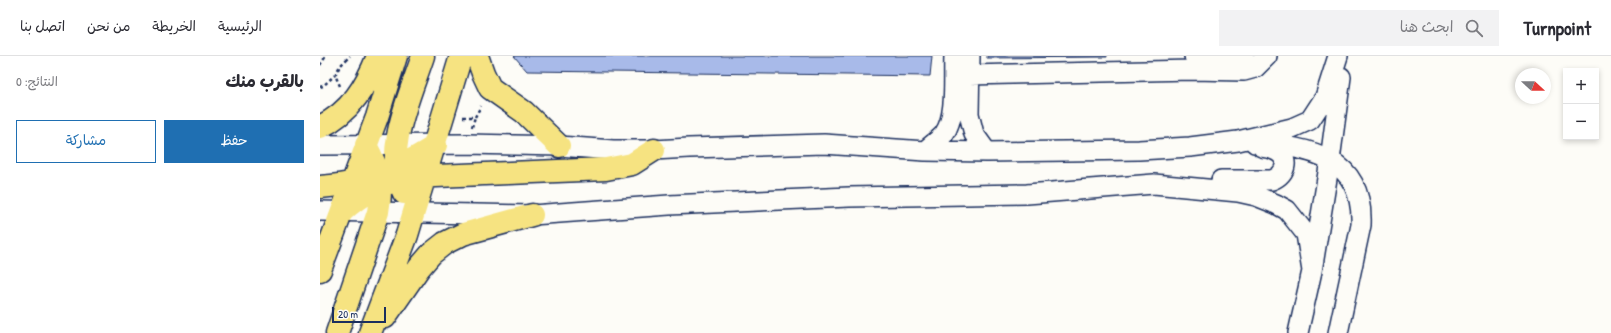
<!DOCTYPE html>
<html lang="ar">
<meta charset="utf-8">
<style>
:root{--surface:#fff;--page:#f2f2f3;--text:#2b2b33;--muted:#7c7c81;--line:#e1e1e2;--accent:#1f6fb2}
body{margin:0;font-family:"Patrick Hand","Playpen Sans Arabic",sans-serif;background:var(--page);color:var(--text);direction:rtl}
.controls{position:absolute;right:12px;top:12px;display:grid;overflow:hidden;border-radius:0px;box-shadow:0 2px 6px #0003}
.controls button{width:36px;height:36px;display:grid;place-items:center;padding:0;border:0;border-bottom:1px solid var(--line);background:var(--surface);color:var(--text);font:20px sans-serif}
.compass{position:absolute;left:1195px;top:12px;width:36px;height:36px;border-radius:50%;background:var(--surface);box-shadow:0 2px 6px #0003;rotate:111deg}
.scale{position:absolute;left:12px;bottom:10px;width:54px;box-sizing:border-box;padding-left:4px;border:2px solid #1b2f5e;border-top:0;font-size:11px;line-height:14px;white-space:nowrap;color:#1b2f5e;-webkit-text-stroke:3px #fdfcf7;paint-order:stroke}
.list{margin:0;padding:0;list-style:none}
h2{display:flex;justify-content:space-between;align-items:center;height:52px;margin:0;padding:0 16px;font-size:17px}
h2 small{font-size:13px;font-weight:400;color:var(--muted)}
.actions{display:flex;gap:8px;padding:12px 16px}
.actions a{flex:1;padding:9px 0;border:1px solid var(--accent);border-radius:0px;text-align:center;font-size:14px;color:var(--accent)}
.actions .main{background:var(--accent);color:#fff}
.icon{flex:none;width:22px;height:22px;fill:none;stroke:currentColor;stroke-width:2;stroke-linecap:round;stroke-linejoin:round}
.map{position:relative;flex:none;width:1291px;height:277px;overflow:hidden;direction:ltr}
header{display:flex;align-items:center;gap:24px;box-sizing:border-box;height:56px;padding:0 20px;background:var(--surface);border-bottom:1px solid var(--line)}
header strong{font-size:19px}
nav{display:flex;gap:22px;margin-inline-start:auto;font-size:14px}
.search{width:280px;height:36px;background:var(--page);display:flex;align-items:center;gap:10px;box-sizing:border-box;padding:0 14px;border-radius:0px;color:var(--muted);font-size:15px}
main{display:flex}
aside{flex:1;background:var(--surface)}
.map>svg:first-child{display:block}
.building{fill:#a8bae9;stroke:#1b2f5e}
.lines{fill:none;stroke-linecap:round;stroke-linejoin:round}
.minor-casing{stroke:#1b2f5e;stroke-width:22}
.major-casing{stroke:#1b2f5e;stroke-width:25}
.path{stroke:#1b2f5e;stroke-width:2.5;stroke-dasharray:3 3;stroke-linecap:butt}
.minor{stroke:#fdfcf7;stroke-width:19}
.major{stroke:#f6e381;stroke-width:22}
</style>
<header>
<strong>Turnpoint</strong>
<div class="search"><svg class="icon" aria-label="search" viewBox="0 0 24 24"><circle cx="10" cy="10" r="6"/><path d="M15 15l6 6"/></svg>ابحث هنا</div>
<nav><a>الرئيسية</a><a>الخريطة</a><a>من نحن</a><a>اتصل بنا</a></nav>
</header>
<main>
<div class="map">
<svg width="1291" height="277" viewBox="0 0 1291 277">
<rect width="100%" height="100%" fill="#fdfcf7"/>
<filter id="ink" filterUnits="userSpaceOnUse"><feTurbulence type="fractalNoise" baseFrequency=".025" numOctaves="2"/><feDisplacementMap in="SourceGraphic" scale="8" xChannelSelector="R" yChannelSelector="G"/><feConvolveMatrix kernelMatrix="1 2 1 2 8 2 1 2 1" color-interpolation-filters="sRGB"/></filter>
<g filter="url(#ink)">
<!-- building -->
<path class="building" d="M 194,0 L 612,0 L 610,20 L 207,15 Z
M 667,0 L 787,0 L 787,1 L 667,2 Z"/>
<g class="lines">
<!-- minor casing -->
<g class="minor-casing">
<path id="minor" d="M 650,0 L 649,58 L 654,78 L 667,96
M 874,0 L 924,0
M 649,19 L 872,14 L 924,15 L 935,12 L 947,0
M 935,87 C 990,91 1044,101 1041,169 L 1018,277
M 0,89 L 147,88 L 239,90 L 293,94 L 334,94 L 369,92 L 504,88 L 605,95 L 667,96 L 819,94 L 870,91 L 918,85 L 972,72 L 990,64 L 1005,41 L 1018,0
M 605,95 C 611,89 619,84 624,78 C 637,60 633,22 634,0
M 901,124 L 952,124 C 967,118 971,101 954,94 C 951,92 946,92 942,91
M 0,155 L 212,159 L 349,149 L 529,141 L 707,138 L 834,128 L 918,136 L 936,140 L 956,148 L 967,154 L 986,178 L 992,215
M 978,277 L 992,215 L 1010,104 L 1021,21"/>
</g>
<!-- major casing -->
<g class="major-casing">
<path id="major" d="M 157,0 L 163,17 L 170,32 L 204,56 L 239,90
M 0,71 C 31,56 46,30 58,0
M 0,131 C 10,130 21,129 31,127 C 61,122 90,105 116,89
M 84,137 C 62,97 90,40 103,0
M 22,156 C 43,137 64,126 92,121 L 286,113 L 312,108 L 334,94
M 0,214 L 57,61 L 76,0
M 65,261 L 99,212 L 111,198 L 125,187 L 143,178 L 212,159
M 17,277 L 58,156 C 63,129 59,113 46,89
M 50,277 L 87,179 L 141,0"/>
</g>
<!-- path -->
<path class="path" d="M 0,9 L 6,0
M 20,30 L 15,19 L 20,10 L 30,0
M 0,31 L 3,30 L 15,19
M 143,61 L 155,61 L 161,50
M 152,71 L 155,61"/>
<!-- minor -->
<use href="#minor" class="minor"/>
<!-- major -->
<use href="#major" class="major"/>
</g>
</g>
</svg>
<div class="controls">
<button>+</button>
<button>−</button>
</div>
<svg class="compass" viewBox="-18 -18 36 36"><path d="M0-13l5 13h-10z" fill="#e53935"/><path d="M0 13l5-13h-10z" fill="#7c7c81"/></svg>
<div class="scale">20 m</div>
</div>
<aside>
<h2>بالقرب منك<small>النتائج: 0</small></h2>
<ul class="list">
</ul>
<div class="actions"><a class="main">حفظ</a><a>مشاركة</a></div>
</aside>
</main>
